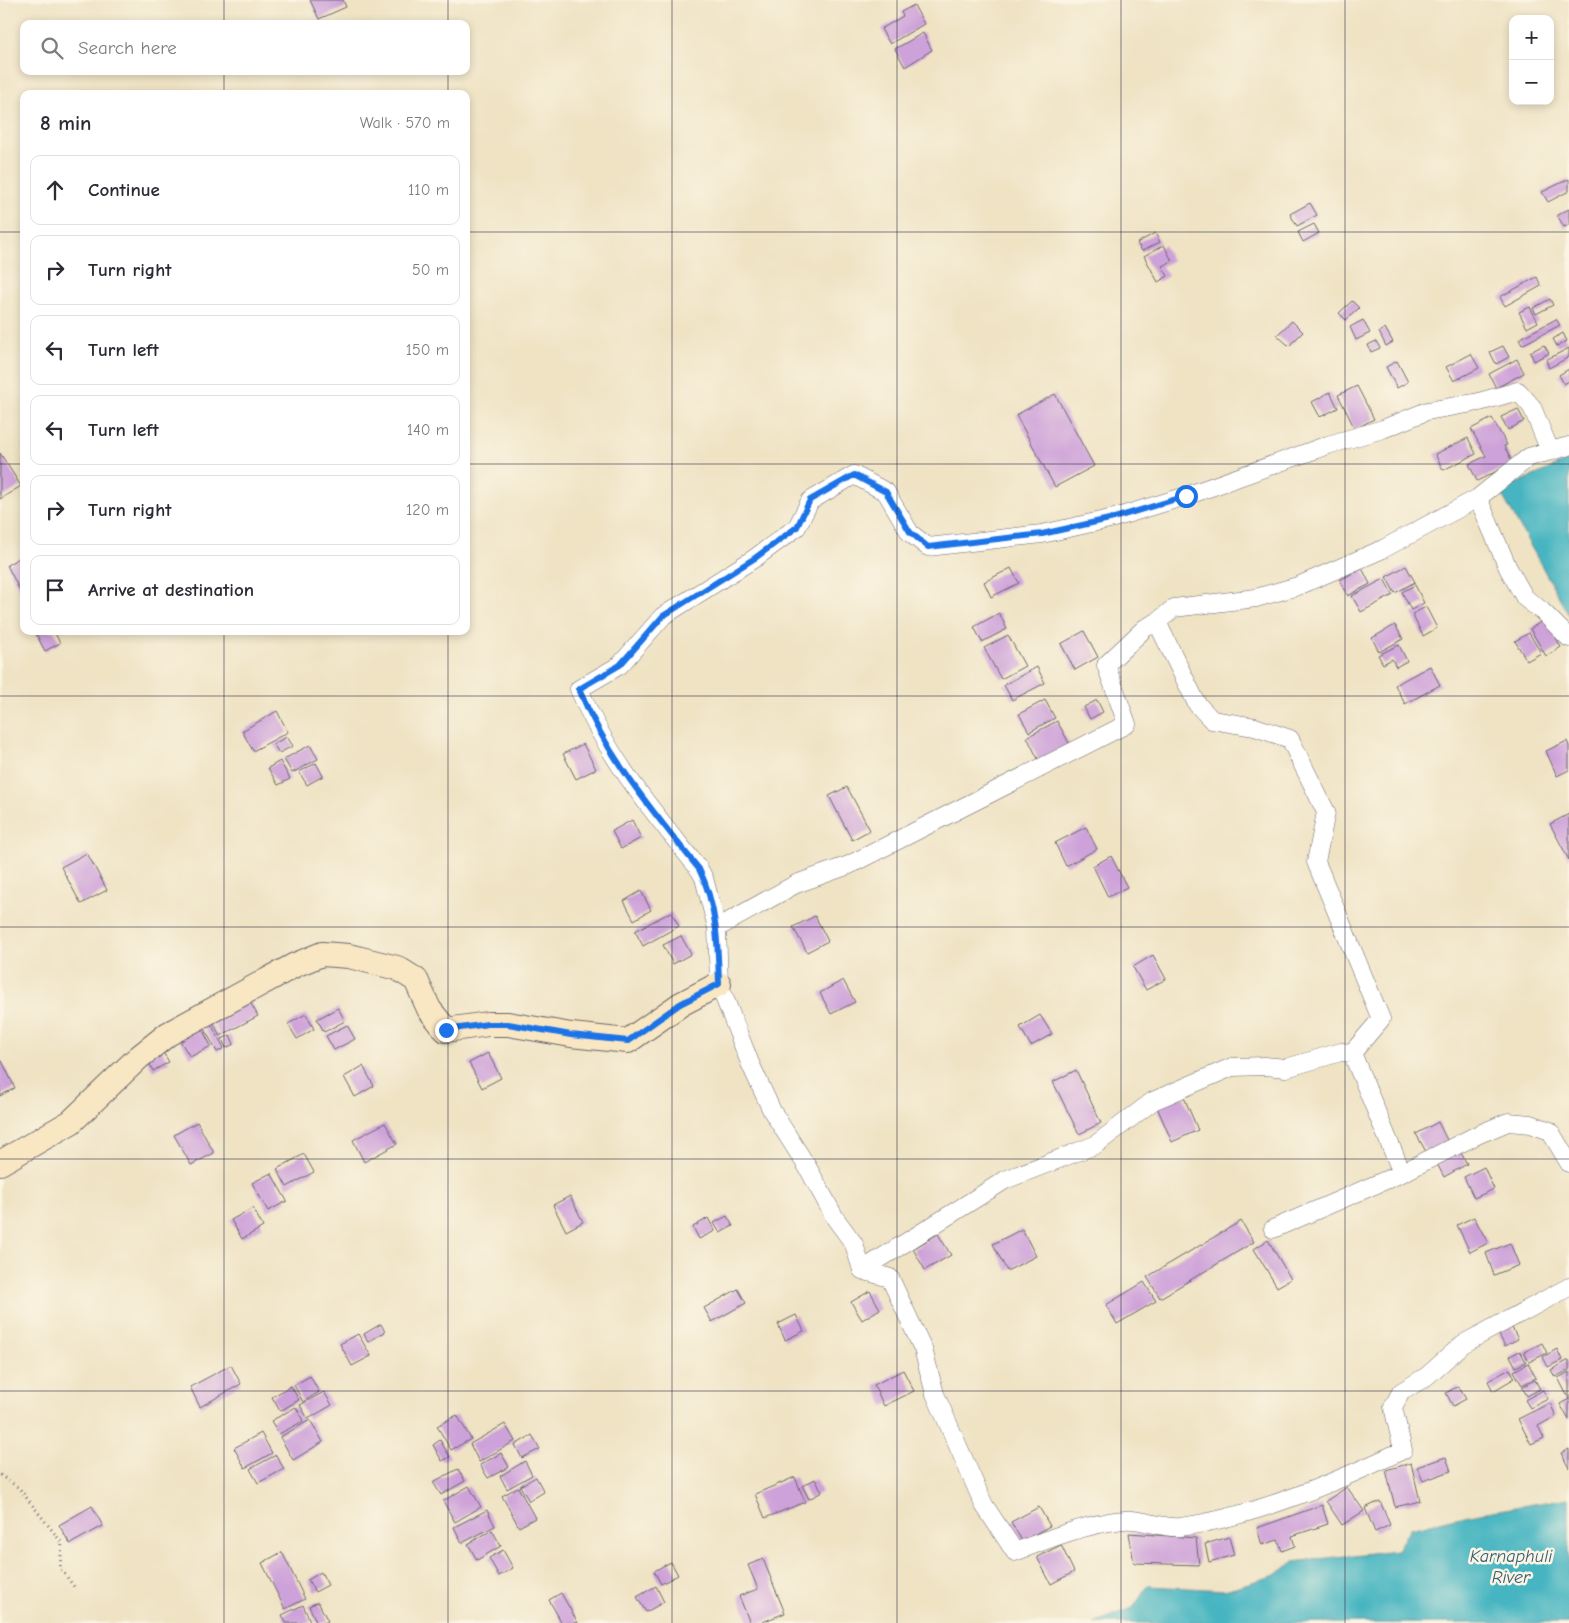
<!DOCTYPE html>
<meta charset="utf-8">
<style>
:root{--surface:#fff;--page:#f2f2f3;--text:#2b2b33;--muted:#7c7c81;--line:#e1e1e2}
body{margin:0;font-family:"Comic Neue",sans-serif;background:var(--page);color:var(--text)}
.controls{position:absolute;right:15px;top:15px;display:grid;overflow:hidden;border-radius:10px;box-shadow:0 2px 8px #0003}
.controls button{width:45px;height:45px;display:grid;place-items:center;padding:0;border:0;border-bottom:1px solid var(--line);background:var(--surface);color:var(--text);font:25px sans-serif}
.stop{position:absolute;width:15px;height:15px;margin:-11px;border:4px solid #1a73e8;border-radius:50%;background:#fff}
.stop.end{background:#1a73e8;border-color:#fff;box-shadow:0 1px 5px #0008}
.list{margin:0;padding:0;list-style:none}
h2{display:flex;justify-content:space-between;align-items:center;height:65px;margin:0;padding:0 20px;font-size:21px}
h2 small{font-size:16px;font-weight:400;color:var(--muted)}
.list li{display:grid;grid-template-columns:32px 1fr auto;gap:15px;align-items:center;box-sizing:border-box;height:70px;margin:0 10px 10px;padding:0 10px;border:1px solid var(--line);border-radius:10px}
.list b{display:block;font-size:19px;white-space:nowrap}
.list em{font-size:16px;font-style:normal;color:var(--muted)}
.icon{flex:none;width:28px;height:28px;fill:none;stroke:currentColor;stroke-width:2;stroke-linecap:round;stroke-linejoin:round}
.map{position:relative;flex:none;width:1569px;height:1623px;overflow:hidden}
.search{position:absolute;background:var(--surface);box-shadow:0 2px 8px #0003;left:20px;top:20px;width:450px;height:55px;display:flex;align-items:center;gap:12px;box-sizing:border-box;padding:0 18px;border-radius:10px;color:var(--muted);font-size:19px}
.panel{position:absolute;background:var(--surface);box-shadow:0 2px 8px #0003;left:20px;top:90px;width:450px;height:545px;border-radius:10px}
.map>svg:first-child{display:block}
.water{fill:#46b5c1;stroke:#346c7e}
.building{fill:#cda1d9}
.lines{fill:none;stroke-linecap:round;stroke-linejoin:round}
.street-casing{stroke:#6a666b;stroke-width:19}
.secondary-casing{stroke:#6a666b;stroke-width:26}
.path{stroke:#6a666b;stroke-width:3;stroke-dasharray:1 4;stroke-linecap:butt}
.street{stroke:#fff;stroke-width:18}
.secondary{stroke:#f9e7c3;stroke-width:24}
.route{stroke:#1a73e8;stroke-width:6}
.grid{fill:none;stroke:#22223b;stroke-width:1;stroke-opacity:0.55}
.labels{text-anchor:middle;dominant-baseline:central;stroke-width:5;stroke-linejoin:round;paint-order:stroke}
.water-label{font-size:18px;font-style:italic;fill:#305d71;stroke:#fcf5e5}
</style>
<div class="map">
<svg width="1569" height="1623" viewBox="0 0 1569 1623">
<rect width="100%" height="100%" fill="#fcf5e5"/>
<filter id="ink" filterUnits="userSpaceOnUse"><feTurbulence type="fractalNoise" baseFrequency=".02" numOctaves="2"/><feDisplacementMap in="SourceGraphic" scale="10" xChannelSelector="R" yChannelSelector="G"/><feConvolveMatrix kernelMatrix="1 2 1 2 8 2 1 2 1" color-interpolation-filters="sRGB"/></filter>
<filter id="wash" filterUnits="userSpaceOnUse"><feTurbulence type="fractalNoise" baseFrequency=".0096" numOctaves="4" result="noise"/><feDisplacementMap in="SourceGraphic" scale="20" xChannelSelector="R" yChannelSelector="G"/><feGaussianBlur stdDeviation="1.12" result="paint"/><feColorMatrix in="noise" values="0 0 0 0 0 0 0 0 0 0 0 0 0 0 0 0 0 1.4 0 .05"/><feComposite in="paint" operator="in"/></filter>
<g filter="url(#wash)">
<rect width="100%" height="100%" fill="#efe3c4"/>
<!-- water -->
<path class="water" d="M 1569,460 L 1569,615 L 1500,491 Z
M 1569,1498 L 1569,1623 L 1093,1623 L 1133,1608 L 1148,1586 L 1225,1590 L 1276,1575 L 1293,1562 L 1397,1550 L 1410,1529 L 1464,1516 Z"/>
<g id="blocks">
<!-- building -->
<path class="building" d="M 310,0 L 343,0 L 346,7 L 319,19 Z
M 914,5 L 924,24 L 890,44 L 881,29 L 903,16 L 901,12 Z
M 923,33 L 932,50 L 905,67 L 895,49 Z
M 1569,179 L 1569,191 L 1548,202 L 1542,192 Z
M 1310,203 L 1317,215 L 1297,226 L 1290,214 Z
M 1569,209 L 1569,225 L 1564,227 L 1557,215 Z
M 1314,224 L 1319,233 L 1303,242 L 1298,232 Z
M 1155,233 L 1160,242 L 1142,251 L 1137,243 Z
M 1164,245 L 1172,261 L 1162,266 L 1168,276 L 1158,282 L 1144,256 Z
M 1537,277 L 1541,286 L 1505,306 L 1500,297 Z
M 1550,299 L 1553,305 L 1536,314 L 1533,308 Z
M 1352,301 L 1359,308 L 1346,320 L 1339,313 Z
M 1530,307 L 1538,322 L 1527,328 L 1519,312 Z
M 1556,319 L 1560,325 L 1522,345 L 1519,339 Z
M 1363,320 L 1370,333 L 1356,340 L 1350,327 Z
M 1292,321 L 1303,332 L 1289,346 L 1277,335 Z
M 1385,328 L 1393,342 L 1386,346 L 1379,332 Z
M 1563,333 L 1567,341 L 1557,346 L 1553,339 Z
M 1376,341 L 1380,348 L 1371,352 L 1368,345 Z
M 1544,345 L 1549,353 L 1534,361 L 1530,352 Z
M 1503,346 L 1509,357 L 1496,364 L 1490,352 Z
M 1569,348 L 1569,357 L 1549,368 L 1546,360 Z
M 1471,354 L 1479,368 L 1454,381 L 1446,367 Z
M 1517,359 L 1524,373 L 1496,388 L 1489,374 Z
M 1397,361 L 1408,382 L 1397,388 L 1386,367 Z
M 1569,369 L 1569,381 L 1564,384 L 1559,375 Z
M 1357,386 L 1374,419 L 1355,429 L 1338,395 Z
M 1330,392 L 1338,408 L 1320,417 L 1312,402 Z
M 1055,394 L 1094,466 L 1055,487 L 1016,415 Z
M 1518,409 L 1524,421 L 1508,430 L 1501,417 Z
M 1492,418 L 1507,445 L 1504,446 L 1513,463 L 1477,481 L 1469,464 L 1486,456 L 1471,429 Z
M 1468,438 L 1476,454 L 1443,470 L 1435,454 Z
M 0,453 L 21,486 L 0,499 Z
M 24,555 L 24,586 L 19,589 L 7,565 Z
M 1406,566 L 1415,582 L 1395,593 L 1386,577 Z
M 1011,568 L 1019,583 L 991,597 L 984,582 Z
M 1362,568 L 1370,584 L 1348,596 L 1340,580 Z
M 1384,579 L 1393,595 L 1361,612 L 1352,596 Z
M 1415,585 L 1424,603 L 1411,610 L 1402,592 Z
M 1426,607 L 1437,628 L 1423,636 L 1412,614 Z
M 999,613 L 1007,629 L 982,642 L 974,627 Z
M 1545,619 L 1561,647 L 1546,656 L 1530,629 Z
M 1395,625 L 1403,639 L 1379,652 L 1372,638 Z
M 41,631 L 54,631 L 60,643 L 45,651 L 36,634 Z
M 1084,631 L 1098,657 L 1075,670 L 1061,644 Z
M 1529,633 L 1541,653 L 1527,661 L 1515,641 Z
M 1008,635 L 1025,666 L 1001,679 L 984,648 Z
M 1399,645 L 1407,661 L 1396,667 L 1392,659 L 1383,664 L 1378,655 Z
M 1430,666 L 1440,685 L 1405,704 L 1395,685 Z
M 1037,667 L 1045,683 L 1012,700 L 1004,685 Z
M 1045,700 L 1055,718 L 1029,732 L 1019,714 Z
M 1097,700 L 1103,712 L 1090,719 L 1084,707 Z
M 277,711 L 288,732 L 253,751 L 242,731 Z
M 1057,721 L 1070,745 L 1039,761 L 1027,737 Z
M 287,737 L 293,746 L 279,753 L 273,744 Z
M 1567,741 L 1569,746 L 1569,770 L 1557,776 L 1546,751 Z
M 583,744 L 596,769 L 576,779 L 563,754 Z
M 310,745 L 318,759 L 292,773 L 284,759 Z
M 280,761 L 290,779 L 278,785 L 268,768 Z
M 316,763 L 323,776 L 307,785 L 299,772 Z
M 847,787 L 870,830 L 852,840 L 829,796 Z
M 1569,814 L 1569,860 L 1550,824 Z
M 632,820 L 641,838 L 621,849 L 612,831 Z
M 1086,827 L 1097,849 L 1066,866 L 1055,843 Z
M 87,853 L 107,890 L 81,904 L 61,867 Z
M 1111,856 L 1127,887 L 1108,897 L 1093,866 Z
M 641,891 L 651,910 L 634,920 L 624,901 Z
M 671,912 L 679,926 L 643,946 L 635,931 Z
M 815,916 L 828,941 L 807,952 L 793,927 Z
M 681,936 L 691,954 L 673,964 L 663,945 Z
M 1153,955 L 1166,979 L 1146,990 L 1133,967 Z
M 843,980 L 855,1002 L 831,1014 L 820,993 Z
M 249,1000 L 258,1016 L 220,1036 L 212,1020 Z
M 338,1008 L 345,1021 L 324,1032 L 317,1019 Z
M 306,1014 L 314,1029 L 297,1039 L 288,1024 Z
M 1040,1015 L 1052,1034 L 1031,1046 L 1020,1027 Z
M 210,1022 L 224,1048 L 217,1052 L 203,1026 Z
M 347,1025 L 355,1039 L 334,1050 L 326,1036 Z
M 201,1027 L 211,1046 L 190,1057 L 179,1039 Z
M 230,1035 L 234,1044 L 226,1048 L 222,1039 Z
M 161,1049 L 169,1062 L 153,1071 L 146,1057 Z
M 488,1053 L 501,1078 L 482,1088 L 469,1063 Z
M 2,1061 L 15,1088 L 0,1096 L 0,1062 Z
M 363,1066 L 374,1086 L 355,1097 L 344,1077 Z
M 1076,1070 L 1101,1123 L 1079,1134 L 1053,1082 Z
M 1183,1095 L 1198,1130 L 1172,1142 L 1157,1107 Z
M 197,1122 L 214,1153 L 191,1165 L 174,1135 Z
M 1438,1122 L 1449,1144 L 1428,1155 L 1416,1134 Z
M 385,1123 L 397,1144 L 364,1162 L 353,1140 Z
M 1458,1147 L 1467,1164 L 1444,1177 L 1435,1160 Z
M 304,1154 L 314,1172 L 287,1187 L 277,1169 Z
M 1484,1167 L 1494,1189 L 1474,1198 L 1464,1177 Z
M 271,1173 L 287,1201 L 268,1211 L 252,1183 Z
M 570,1196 L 583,1222 L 566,1231 L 553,1205 Z
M 253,1208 L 263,1227 L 242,1239 L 231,1220 Z
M 727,1216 L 733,1226 L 720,1233 L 714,1223 Z
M 1474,1217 L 1488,1243 L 1470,1252 L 1457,1225 Z
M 708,1218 L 715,1231 L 699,1239 L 693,1227 Z
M 1241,1221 L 1254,1242 L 1160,1298 L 1147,1277 Z
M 1022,1229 L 1036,1256 L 1007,1271 L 993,1244 Z
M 938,1234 L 951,1255 L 925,1270 L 913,1249 Z
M 1268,1240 L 1291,1279 L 1277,1287 L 1254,1249 Z
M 1510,1243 L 1519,1265 L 1494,1275 L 1486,1253 Z
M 1144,1282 L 1156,1301 L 1117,1324 L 1106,1305 Z
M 738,1289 L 746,1303 L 712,1322 L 704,1308 Z
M 870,1291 L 880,1309 L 862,1320 L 851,1302 Z
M 796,1315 L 804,1331 L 785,1340 L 778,1324 Z
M 381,1324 L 385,1332 L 368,1342 L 364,1334 Z
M 1511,1326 L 1518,1339 L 1505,1346 L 1498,1333 Z
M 358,1334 L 371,1356 L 352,1366 L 340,1344 Z
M 1542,1343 L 1547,1353 L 1529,1362 L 1524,1352 Z
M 1557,1349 L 1562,1360 L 1548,1367 L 1543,1357 Z
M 1520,1351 L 1526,1362 L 1516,1367 L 1510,1356 Z
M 1569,1360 L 1569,1370 L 1555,1377 L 1551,1370 Z
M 1528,1363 L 1536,1378 L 1522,1385 L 1514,1371 Z
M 231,1365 L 241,1384 L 200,1407 L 190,1387 Z
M 1510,1369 L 1515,1378 L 1493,1391 L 1488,1381 Z
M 903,1370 L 914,1391 L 884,1406 L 874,1385 Z
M 1569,1372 L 1569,1399 L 1558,1378 Z
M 310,1376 L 319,1392 L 303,1402 L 294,1385 Z
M 1535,1380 L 1540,1389 L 1527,1396 L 1522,1387 Z
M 291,1386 L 299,1400 L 280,1411 L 272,1397 Z
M 1458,1386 L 1466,1399 L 1453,1406 L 1446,1393 Z
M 1543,1390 L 1548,1399 L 1530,1408 L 1525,1400 Z
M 324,1392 L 332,1405 L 308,1419 L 300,1405 Z
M 1569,1399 L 1569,1420 L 1560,1404 Z
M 1550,1403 L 1556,1416 L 1538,1426 L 1544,1438 L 1531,1444 L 1518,1419 Z
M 296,1407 L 303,1421 L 279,1434 L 271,1421 Z
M 457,1415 L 471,1439 L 451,1450 L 437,1426 Z
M 310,1420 L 323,1442 L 293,1460 L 280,1437 Z
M 505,1424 L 515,1441 L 479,1462 L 470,1444 Z
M 261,1433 L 272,1453 L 245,1468 L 234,1448 Z
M 532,1435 L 540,1449 L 522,1458 L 515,1445 Z
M 440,1440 L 450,1457 L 442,1461 L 433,1445 Z
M 1569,1449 L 1569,1468 L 1561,1453 Z
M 501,1453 L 509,1467 L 488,1478 L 480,1465 Z
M 276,1455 L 284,1469 L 258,1483 L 250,1469 Z
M 1446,1457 L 1451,1471 L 1423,1481 L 1417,1467 Z
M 525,1461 L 532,1475 L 507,1489 L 500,1476 Z
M 1411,1463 L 1420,1501 L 1395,1507 L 1386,1470 Z
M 458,1469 L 465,1481 L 441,1495 L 433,1482 Z
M 536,1477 L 544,1492 L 529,1501 L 520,1486 Z
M 795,1477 L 805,1502 L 765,1518 L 755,1494 Z
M 815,1479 L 822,1492 L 809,1499 L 802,1486 Z
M 469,1486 L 481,1507 L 455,1522 L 443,1501 Z
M 518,1487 L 535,1518 L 519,1527 L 502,1496 Z
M 1347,1487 L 1364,1511 L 1342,1525 L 1326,1501 Z
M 1380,1501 L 1390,1525 L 1375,1532 L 1365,1508 Z
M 1322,1505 L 1328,1524 L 1292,1536 L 1295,1546 L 1282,1551 L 1278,1540 L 1262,1545 L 1257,1528 Z
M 92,1506 L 103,1526 L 70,1544 L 59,1525 Z
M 1039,1507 L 1050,1526 L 1022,1541 L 1011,1522 Z
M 487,1510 L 495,1526 L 462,1543 L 454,1527 Z
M 492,1530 L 501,1546 L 477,1560 L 468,1544 Z
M 1129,1533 L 1196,1538 L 1199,1565 L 1134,1563 Z
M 1229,1537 L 1234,1555 L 1209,1562 L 1205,1544 Z
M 1061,1545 L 1074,1572 L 1051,1584 L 1037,1557 Z
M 503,1550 L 513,1568 L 499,1576 L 489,1558 Z
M 282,1552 L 305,1599 L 285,1609 L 262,1563 Z
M 763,1559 L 785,1613 L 760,1623 L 750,1623 L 739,1596 L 758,1589 L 748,1565 Z
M 671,1562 L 678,1575 L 661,1584 L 654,1571 Z
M 321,1572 L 328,1585 L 315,1592 L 308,1580 Z
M 656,1586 L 664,1602 L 646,1612 L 637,1597 Z
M 561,1593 L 578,1623 L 562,1623 L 549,1600 Z
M 318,1602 L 328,1621 L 324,1623 L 317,1623 L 309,1606 Z
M 303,1605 L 311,1623 L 286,1623 L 282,1615 Z"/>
</g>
</g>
<g filter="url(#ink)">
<use href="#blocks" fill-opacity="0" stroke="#6a666b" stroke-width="1"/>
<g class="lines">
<!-- street casing -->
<g class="street-casing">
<path id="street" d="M 1478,498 L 1508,568 L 1525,598 L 1542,611 L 1569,638
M 717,928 L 796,884 L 849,865 L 1127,724 L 1106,665 L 1145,628 L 1157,622
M 1352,1053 L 1341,1052 L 1286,1068 L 1265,1066 L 1232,1067 L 1153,1101 L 1095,1145 L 1005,1180 L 862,1270 L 854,1244 L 835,1218 L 808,1168 L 772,1111 L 750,1063 L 719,984 L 717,928 L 704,878 L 699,869 C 653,812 607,757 579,689 L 620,665 L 663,616 L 755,558 L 797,527 L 810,501 L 854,475 L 886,492 L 910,533 L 928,547 L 1042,534 L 1114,518 L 1186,496 L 1328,445 L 1383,429 L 1427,411 L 1479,402 L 1518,391 L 1532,407 L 1550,451
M 1402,1173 L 1477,1135 L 1508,1122 L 1531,1124 L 1550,1131 L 1569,1163
M 1273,1229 L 1402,1173 L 1352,1053 L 1381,1019 L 1316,862 L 1326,812 L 1290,739 L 1255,727 L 1212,720 L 1197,704 L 1157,622 L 1174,608 L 1256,598 L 1298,586 L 1335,570 L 1383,549 L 1478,498 L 1529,457 L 1569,446
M 862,1270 L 890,1278 L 923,1349 L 935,1394 L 984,1505 L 1015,1552 C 1048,1539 1089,1523 1124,1520 C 1142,1518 1162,1529 1180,1527 C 1253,1517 1337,1482 1403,1450 L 1393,1407 L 1401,1392 L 1427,1376 L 1463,1344 L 1569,1287"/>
</g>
<!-- secondary casing -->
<g class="secondary-casing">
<path id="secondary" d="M 0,1163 L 71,1122 L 138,1058 L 168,1034 L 295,965 L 322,954 L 349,956 L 397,968 L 416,980 L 429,1009 L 446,1030 L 488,1024 L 508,1024 L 571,1035 L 628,1041 L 681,1004 L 719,984"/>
</g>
<!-- path -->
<path class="path" d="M 0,1475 L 19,1488 L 62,1543 L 60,1568 L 75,1588"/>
<!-- street -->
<use href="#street" class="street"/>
<!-- secondary -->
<use href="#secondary" class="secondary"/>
</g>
</g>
<g class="lines" filter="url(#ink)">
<!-- route -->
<path class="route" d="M 446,1030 L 488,1024 L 508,1024 L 571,1035 L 628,1041 L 680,1004 L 719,984 C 718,945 717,905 699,869 C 653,812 607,757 579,689 L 620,665 L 663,616 L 755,558 L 797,527 L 810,500 L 854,475 L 886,492 L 910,532 L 928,547 L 1042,534 L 1114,518 L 1186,496"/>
</g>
<!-- grid -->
<path class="grid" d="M 224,0 L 224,24M 448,0 L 448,24M 672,0 L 672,1623M 897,0 L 897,1623M 1121,0 L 1121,1623M 1345,0 L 1345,1623M 224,71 L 224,94M 448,71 L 448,94M 0,232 L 24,232M 466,232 L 1569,232M 0,464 L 24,464M 466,464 L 1569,464M 224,631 L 224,1623M 448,631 L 448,1623M 0,696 L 1569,696M 0,927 L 1569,927M 0,1159 L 1569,1159M 0,1391 L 1569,1391"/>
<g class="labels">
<!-- water labels -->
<g class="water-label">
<text x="1511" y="1556">Karnaphuli<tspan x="1511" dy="21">River</tspan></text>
</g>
</g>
</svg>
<div class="controls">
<button>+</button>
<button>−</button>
</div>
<div class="stop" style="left:1186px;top:496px"></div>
<div class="stop end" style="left:446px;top:1030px"></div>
<div class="search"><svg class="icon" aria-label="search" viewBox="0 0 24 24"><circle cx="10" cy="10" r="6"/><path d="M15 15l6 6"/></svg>Search here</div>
<section class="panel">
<h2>8 min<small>Walk · 570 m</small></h2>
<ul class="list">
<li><svg class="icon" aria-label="ahead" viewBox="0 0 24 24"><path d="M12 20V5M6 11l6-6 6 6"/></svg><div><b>Continue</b></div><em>110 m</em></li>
<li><svg class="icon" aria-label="right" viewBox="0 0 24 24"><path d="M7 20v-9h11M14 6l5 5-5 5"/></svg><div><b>Turn right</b></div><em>50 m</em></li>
<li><svg class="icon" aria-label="left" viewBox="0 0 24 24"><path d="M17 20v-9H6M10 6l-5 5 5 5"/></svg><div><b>Turn left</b></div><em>150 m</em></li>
<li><svg class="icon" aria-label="left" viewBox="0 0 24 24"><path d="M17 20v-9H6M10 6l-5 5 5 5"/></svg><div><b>Turn left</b></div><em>140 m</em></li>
<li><svg class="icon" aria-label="right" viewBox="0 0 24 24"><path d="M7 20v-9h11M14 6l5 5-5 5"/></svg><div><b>Turn right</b></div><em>120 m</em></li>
<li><svg class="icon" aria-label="arrive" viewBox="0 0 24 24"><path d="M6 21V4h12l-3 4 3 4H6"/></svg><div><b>Arrive at destination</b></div></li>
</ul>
</section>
</div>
